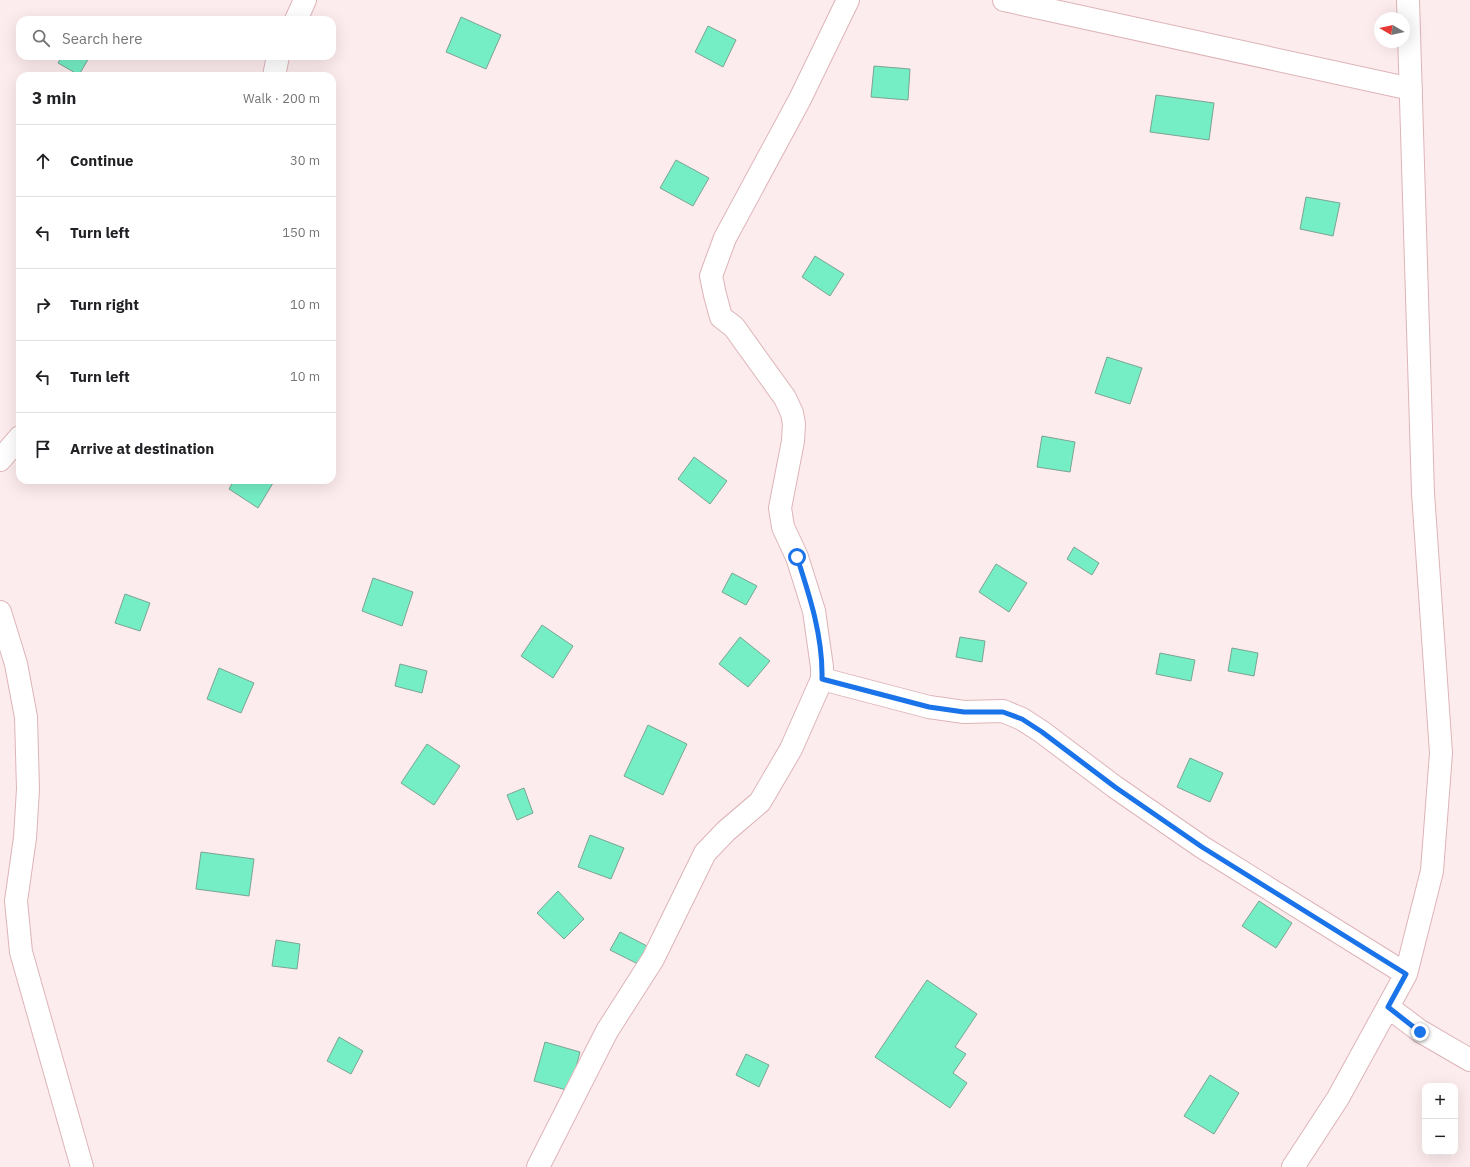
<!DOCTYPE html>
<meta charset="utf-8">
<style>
:root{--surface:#fff;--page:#f2f2f2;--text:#202124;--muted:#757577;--line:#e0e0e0}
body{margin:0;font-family:"IBM Plex Sans",sans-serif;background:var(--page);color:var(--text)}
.controls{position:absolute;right:12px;bottom:12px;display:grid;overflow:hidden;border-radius:8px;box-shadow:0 4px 16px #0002}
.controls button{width:36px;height:36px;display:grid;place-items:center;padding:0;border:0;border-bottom:1px solid var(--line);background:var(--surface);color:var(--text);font:20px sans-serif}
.compass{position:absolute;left:1374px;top:12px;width:36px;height:36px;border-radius:50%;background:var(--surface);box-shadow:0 4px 16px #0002;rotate:279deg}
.stop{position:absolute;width:12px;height:12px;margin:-9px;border:3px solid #1a73e8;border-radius:50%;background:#fff}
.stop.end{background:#1a73e8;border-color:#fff;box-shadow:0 1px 4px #0008}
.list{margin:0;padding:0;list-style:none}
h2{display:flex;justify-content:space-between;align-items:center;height:52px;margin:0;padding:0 16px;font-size:17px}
h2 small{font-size:13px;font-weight:400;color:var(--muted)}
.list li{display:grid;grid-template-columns:26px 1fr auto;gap:12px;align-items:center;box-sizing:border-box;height:72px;padding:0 16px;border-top:1px solid var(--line)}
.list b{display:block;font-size:15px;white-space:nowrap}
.list em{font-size:13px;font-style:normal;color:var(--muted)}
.icon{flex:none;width:22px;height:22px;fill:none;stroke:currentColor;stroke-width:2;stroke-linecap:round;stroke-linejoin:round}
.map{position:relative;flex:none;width:1470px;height:1167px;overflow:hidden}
.search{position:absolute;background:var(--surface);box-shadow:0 4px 16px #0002;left:16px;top:16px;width:320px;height:44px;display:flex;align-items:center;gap:10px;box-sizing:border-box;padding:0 14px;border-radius:12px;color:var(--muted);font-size:15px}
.panel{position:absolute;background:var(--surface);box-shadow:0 4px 16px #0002;left:16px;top:72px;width:320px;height:412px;border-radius:12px}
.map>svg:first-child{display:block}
.building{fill:#75eec5;stroke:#7ca393}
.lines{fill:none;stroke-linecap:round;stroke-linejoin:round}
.street-casing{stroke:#ddb4b8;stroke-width:24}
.street{stroke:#fff;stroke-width:22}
.route{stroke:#1a73e8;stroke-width:5}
</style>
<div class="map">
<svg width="1470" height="1167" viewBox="0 0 1470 1167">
<rect width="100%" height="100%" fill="#fdeced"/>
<!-- building -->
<path class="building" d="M 461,17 L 501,35 L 486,69 L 446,52 Z
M 708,26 L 736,40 L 723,67 L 695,52 Z
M 62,56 L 90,56 L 79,75 L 58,63 Z
M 874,66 L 910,69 L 908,100 L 871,97 Z
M 1156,95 L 1214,103 L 1209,140 L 1150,132 Z
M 676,160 L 709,178 L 693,206 L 660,188 Z
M 1306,197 L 1340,203 L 1333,236 L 1300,229 Z
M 815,256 L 844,274 L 830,296 L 802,277 Z
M 1107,357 L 1142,368 L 1130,404 L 1095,393 Z
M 1042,436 L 1075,442 L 1070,472 L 1037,467 Z
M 694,457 L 727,481 L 710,504 L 678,479 Z
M 234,480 L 269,480 L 273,483 L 258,508 L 229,489 Z
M 1074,547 L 1099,563 L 1092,575 L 1067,559 Z
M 996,564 L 1027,583 L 1009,612 L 979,592 Z
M 732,573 L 757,586 L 746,605 L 722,592 Z
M 373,578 L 413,592 L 402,626 L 362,611 Z
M 125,594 L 150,603 L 140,631 L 115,623 Z
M 542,625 L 573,646 L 553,678 L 521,656 Z
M 740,637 L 770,661 L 748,687 L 719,664 Z
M 960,637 L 985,641 L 982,662 L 956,657 Z
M 1232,648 L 1258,653 L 1254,676 L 1228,671 Z
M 1160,653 L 1195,660 L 1191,681 L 1156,674 Z
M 400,664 L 427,671 L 422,693 L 395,686 Z
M 219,668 L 254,683 L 241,713 L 207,699 Z
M 648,725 L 687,744 L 663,795 L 624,776 Z
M 427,744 L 460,766 L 434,805 L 401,783 Z
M 1190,758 L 1223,773 L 1210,802 L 1177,787 Z
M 524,788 L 533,813 L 517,820 L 507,795 Z
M 590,835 L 624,848 L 611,879 L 578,867 Z
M 201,852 L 254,859 L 249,896 L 196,889 Z
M 558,891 L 584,919 L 564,939 L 537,913 Z
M 1259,901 L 1292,923 L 1276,948 L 1242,926 Z
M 620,932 L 647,946 L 638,964 L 610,950 Z
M 276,940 L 300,944 L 297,969 L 272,966 Z
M 927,980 L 977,1014 L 955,1047 L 966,1054 L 953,1073 L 967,1083 L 950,1108 L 875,1057 Z
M 339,1037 L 363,1051 L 351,1074 L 327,1061 Z
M 545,1042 L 580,1052 L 570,1091 L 534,1081 Z
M 746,1054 L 769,1065 L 759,1087 L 736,1075 Z
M 1210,1075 L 1239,1093 L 1214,1134 L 1184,1116 Z"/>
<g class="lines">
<!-- street casing -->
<g class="street-casing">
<path id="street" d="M 1004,0 L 1411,89
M 296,20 L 305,0
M 274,76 L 278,56
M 0,460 L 20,437
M 0,612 L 16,664 L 26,717 L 28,789 L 25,838 L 16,901 L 21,952 L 82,1167
M 822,679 L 822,667 L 814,611 L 797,557 L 783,527 L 780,508 L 793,441 L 794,424 L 792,413 L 785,398 L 734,327 L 721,317 L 715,295 L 711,276 L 725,238 L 800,99 L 848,0
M 1388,1007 L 1420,1031 L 1470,1060
M 538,1167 L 607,1031 L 653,959 L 705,853 L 726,831 L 760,802 L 791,749 L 822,679 L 929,707 L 964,712 L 1003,711 L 1022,719 L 1042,732 L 1115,787 L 1202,847 L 1406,974
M 1293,1167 L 1338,1098 L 1406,974 L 1432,871 L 1441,753 L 1423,493 L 1408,0"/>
</g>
<!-- street -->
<use href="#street" class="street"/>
</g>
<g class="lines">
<!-- route -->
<path class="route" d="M 797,557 C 810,597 823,637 822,679 L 929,707 L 964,712 L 1003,712 L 1022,719 L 1042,732 L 1115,787 L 1202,847 L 1406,974 L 1388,1007 L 1420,1032"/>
</g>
</svg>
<div class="controls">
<button>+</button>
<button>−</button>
</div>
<svg class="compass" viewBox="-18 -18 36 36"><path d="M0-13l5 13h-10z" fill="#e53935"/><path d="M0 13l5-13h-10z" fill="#757577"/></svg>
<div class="stop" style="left:797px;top:557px"></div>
<div class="stop end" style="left:1420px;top:1032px"></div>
<div class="search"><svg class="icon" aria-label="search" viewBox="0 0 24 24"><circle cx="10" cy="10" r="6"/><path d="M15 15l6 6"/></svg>Search here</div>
<section class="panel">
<h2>3 min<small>Walk · 200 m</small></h2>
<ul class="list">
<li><svg class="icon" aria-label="ahead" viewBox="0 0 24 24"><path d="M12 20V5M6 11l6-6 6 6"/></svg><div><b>Continue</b></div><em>30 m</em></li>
<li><svg class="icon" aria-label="left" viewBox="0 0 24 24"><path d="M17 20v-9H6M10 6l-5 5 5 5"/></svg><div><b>Turn left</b></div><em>150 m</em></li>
<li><svg class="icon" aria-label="right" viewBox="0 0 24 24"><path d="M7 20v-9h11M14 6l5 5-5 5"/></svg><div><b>Turn right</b></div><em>10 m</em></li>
<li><svg class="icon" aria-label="left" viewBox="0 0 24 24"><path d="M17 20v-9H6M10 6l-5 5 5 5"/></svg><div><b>Turn left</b></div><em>10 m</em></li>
<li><svg class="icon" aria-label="arrive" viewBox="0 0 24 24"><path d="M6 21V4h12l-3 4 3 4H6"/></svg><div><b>Arrive at destination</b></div></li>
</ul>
</section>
</div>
